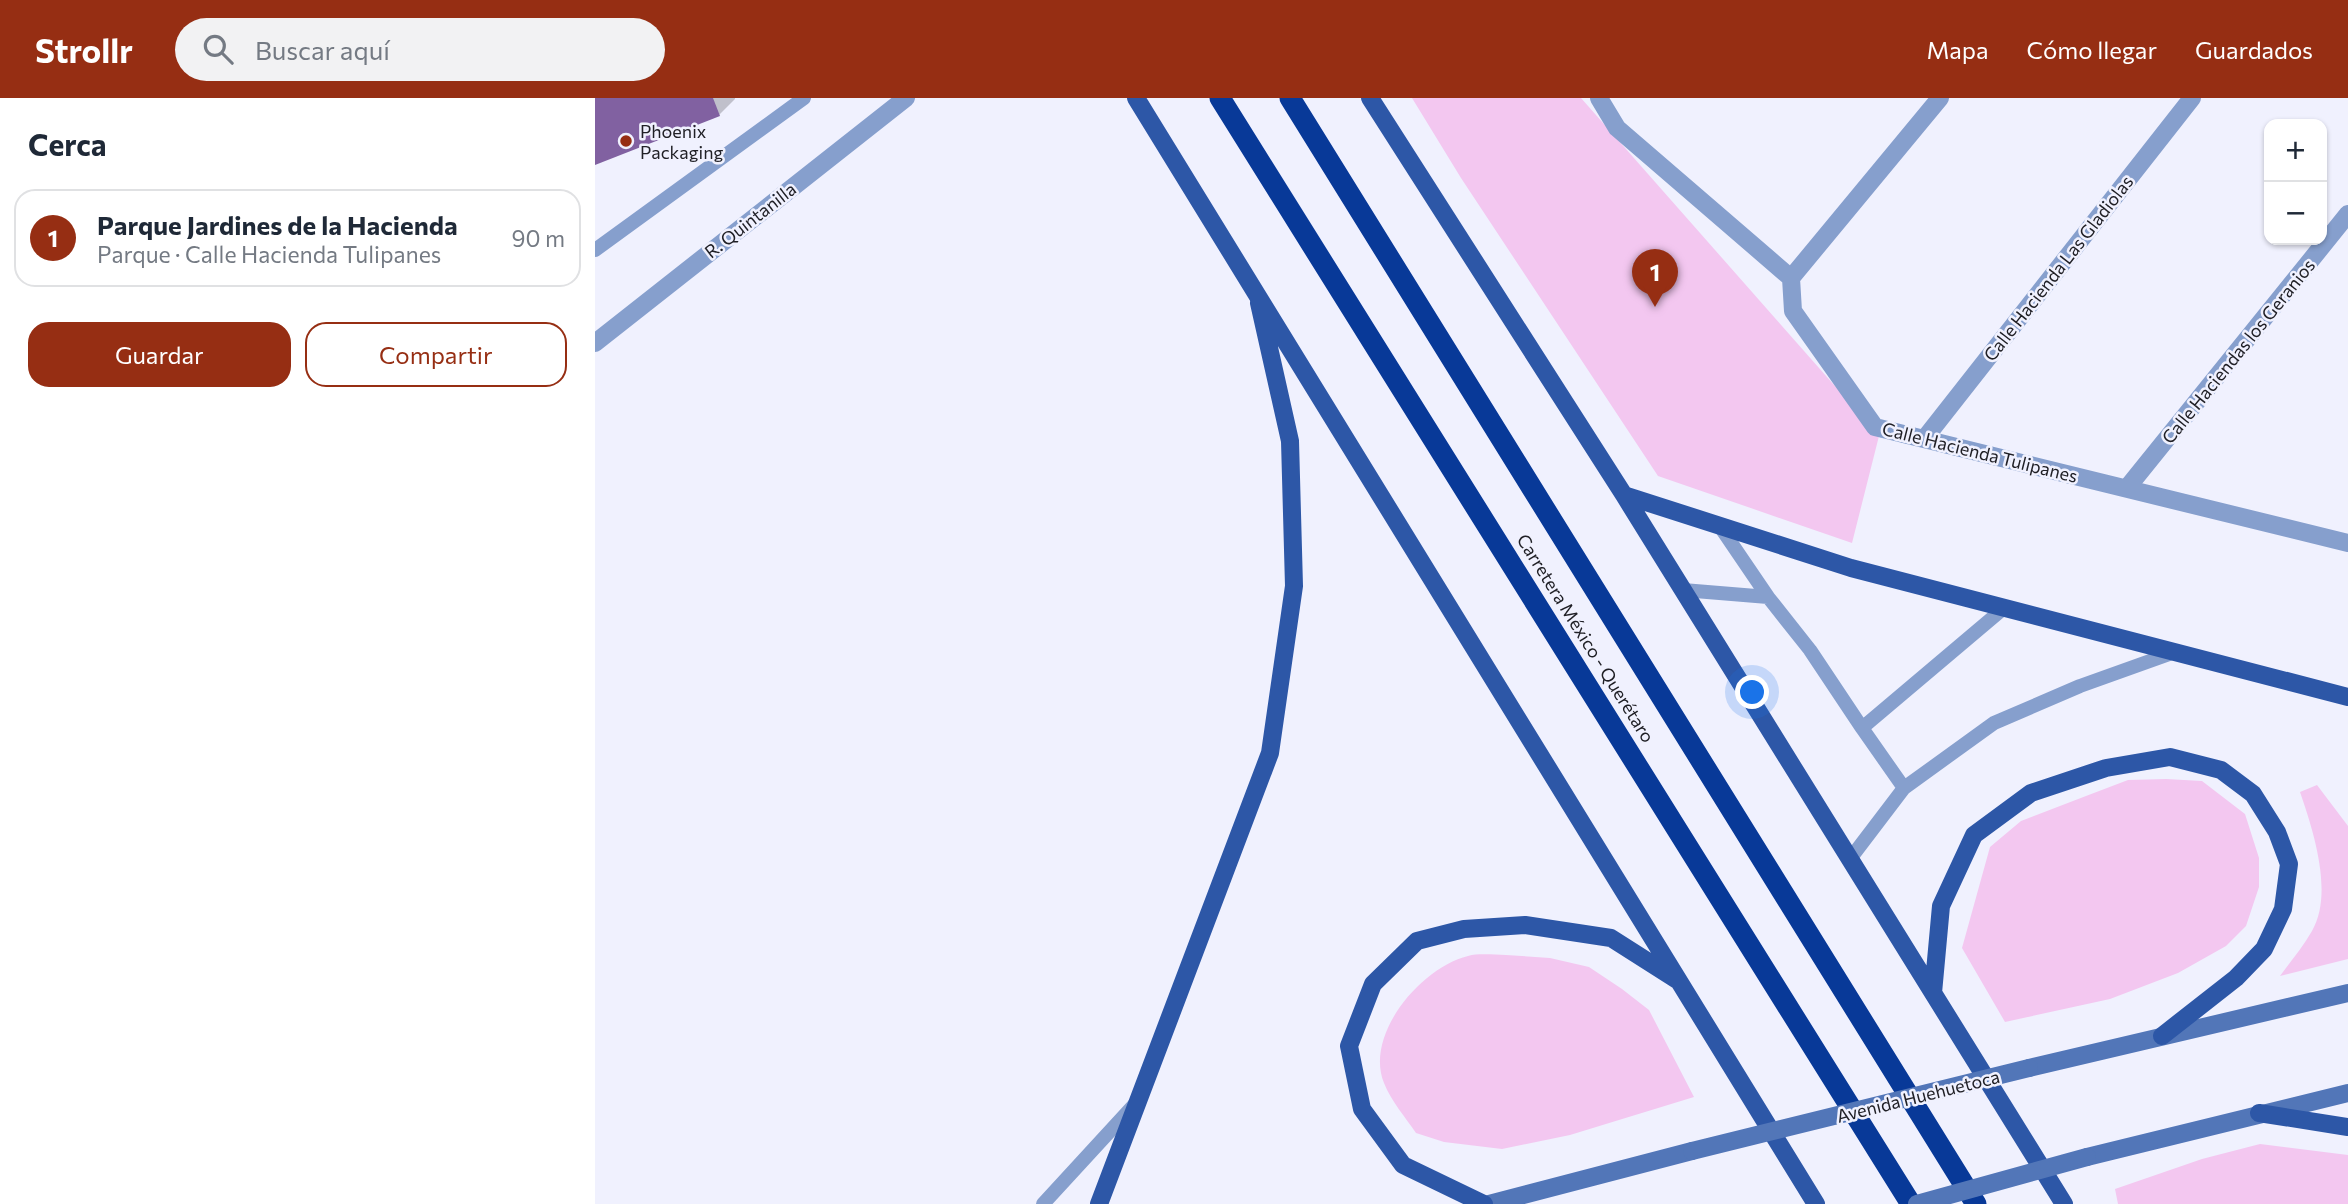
<!DOCTYPE html>
<html lang="es">
<meta charset="utf-8">
<style>
:root{--surface:#fff;--page:#f2f2f3;--text:#1f2937;--muted:#747a83;--line:#e0e1e3;--accent:#962e13}
body{margin:0;font-family:Commissioner,sans-serif;background:var(--page);color:var(--text)}
.controls{position:absolute;right:21px;top:21px;display:grid;overflow:hidden;border-radius:14px;box-shadow:0 2px 5px #0004}
.controls button{width:63px;height:63px;display:grid;place-items:center;padding:0;border:0;border-bottom:2px solid var(--line);background:var(--surface);color:var(--text);font:35px sans-serif}
.you{position:absolute;left:1158px;top:595px;width:24px;height:24px;margin:-18px;border:5px solid #fff;border-radius:50%;background:#1a73e8;box-shadow:0 0 0 10px #1a73e833}
.badge{display:grid;place-items:center;width:46px;height:46px;border-radius:50%;background:var(--accent);color:#fff;font-size:23px;font-weight:700}
.pin{position:absolute;translate:-50% -58px;filter:drop-shadow(0 2px 4px #0008)}
.pin::after{content:'';position:absolute;top:37px;width:24px;height:21px;background:inherit;clip-path:polygon(0 0,100% 0,50% 100%)}
.list{margin:0;padding:0;list-style:none}
h2{display:flex;justify-content:space-between;align-items:center;height:91px;margin:0;padding:0 28px;font-size:30px}
h2 small{font-size:23px;font-weight:400;color:var(--muted)}
.list li{display:grid;grid-template-columns:46px 1fr auto;gap:21px;align-items:center;box-sizing:border-box;height:98px;margin:0 14px 14px;padding:0 14px;border:2px solid var(--line);border-radius:21px}
.list b{display:block;font-size:26px;white-space:nowrap}
.list p{margin:0;font-size:23px;white-space:nowrap;color:var(--muted)}
.list em{font-size:23px;font-style:normal;color:var(--muted)}
.actions{display:flex;gap:14px;padding:21px 28px}
.actions a{flex:1;padding:16px 0;border:2px solid var(--accent);border-radius:21px;text-align:center;font-size:24px;color:var(--accent)}
.actions .main{background:var(--accent);color:#fff}
.icon{flex:none;width:38px;height:38px;fill:none;stroke:currentColor;stroke-width:2;stroke-linecap:round;stroke-linejoin:round}
.map{position:relative;flex:none;width:1753px;height:1106px;overflow:hidden}
header{display:flex;align-items:center;gap:42px;box-sizing:border-box;height:98px;padding:0 35px;background:var(--accent);color:#fff}
header strong{font-size:33px}
nav{display:flex;gap:38px;margin-inline-start:auto;font-size:24px}
.search{width:490px;height:63px;background:var(--page);display:flex;align-items:center;gap:18px;box-sizing:border-box;padding:0 24px;border-radius:38px;color:var(--muted);font-size:26px}
main{display:flex}
aside{flex:1;background:var(--surface)}
.map>svg:first-child{display:block}
.green{fill:#f3c7f0}
.shadow{fill:#0003}
.building{fill:#8161a1}
.lines{fill:none;stroke-linecap:round;stroke-linejoin:round}
.lane{stroke:#869fcd;stroke-width:14}
.street{stroke:#869fcd;stroke-width:18}
.secondary{stroke:#5276b8;stroke-width:18}
.primary{stroke:#2d57a7;stroke-width:18}
.highway{stroke:#083998;stroke-width:21}
.secondary-bridge{stroke:#5276b8;stroke-width:18}
.poi-dot{fill:#962e13;stroke:#f0f1fe;stroke-width:2.5}
.labels{text-anchor:middle;dominant-baseline:central;stroke-width:5;stroke-linejoin:round;paint-order:stroke}
.poi-label{font-size:18px;fill:#202026;stroke:#f0f1fe;text-anchor:start}
.street-label{font-size:18px;fill:#202026;stroke:#f0f1fe}
</style>
<header>
<strong>Strollr</strong>
<div class="search"><svg class="icon" aria-label="search" viewBox="0 0 24 24"><circle cx="10" cy="10" r="6"/><path d="M15 15l6 6"/></svg>Buscar aquí</div>
<nav><a>Mapa</a><a>Cómo llegar</a><a>Guardados</a></nav>
</header>
<main>
<aside>
<h2>Cerca<small></small></h2>
<ul class="list">
<li><span class="badge">1</span><div><b>Parque Jardines de la Hacienda</b><p>Parque · Calle Hacienda Tulipanes</p></div><em>90 m</em></li>
</ul>
<div class="actions"><a class="main">Guardar</a><a>Compartir</a></div>
</aside>
<div class="map">
<svg width="1753" height="1106" viewBox="0 0 1753 1106">
<rect width="100%" height="100%" fill="#f0f1fe"/>
<!-- green -->
<path class="green" d="M 817,0 L 986,0 L 1284,338 L 1257,445 L 1063,378 L 866,80 Z
M 1571,681 L 1607,683 L 1650,716 L 1664,760 L 1664,789 L 1651,828 L 1631,848 L 1583,875 L 1515,901 L 1410,924 L 1367,850 L 1395,749 L 1426,723 L 1491,698 L 1533,682 Z
M 1722,687 L 1753,728 L 1753,861 L 1685,878 C 1695,864 1708,849 1717,833 C 1739,795 1718,732 1705,694 Z
M 911,857 L 955,860 L 994,869 L 1027,891 L 1054,912 L 1099,999 L 975,1037 L 907,1051 L 849,1044 L 821,1035 C 811,1020 796,1003 789,985 C 769,936 827,869 873,858 C 884,855 899,857 911,857 Z
M 1665,1046 L 1753,1057 L 1753,1106 L 1523,1106 L 1520,1091 L 1607,1061 Z"/>
<!-- shadow -->
<path class="shadow" d="M 0,0 L 140,0 L 140,1 L 124,17 L 0,65 Z"/>
<!-- building -->
<path class="building" d="M 0,0 L 118,0 L 125,18 L 0,67 Z"/>
<g class="lines">
<!-- lane -->
<path class="lane" d="M 0,152 L 209,0
M 1124,427 L 1173,499
M 1088,492 L 1173,499 L 1215,552 L 1267,630 L 1409,510
M 1267,630 L 1309,690
M 1255,761 L 1309,690 L 1399,625 L 1485,588 L 1580,554
M 448,1106 L 539,1007"/>
<!-- street -->
<path class="street" d="M 1004,0 L 1022,30 L 1196,180 L 1198,213 L 1280,329 L 1753,445
M 1196,180 L 1345,0
M 0,245 L 311,0
M 1330,340 L 1597,0
M 1532,390 L 1753,116"/>
<!-- secondary -->
<path class="secondary" d="M 1434,970 L 1753,895
M 1492,1059 L 1753,995
M 894,1106 L 1097,1053"/>
<!-- primary -->
<path class="primary" d="M 541,0 L 1221,1106
M 775,0 L 1029,397 L 1469,1106
M 1029,397 L 1256,470 L 1753,599
M 1338,895 L 1346,808 L 1379,737 L 1436,695 L 1511,670 L 1575,659 L 1626,672 L 1658,696 L 1682,734 L 1694,766 L 1688,811 L 1669,851 L 1641,880 L 1567,938
M 1664,1015 L 1753,1029
M 504,1106 L 675,655 L 699,488 L 695,343 L 664,205
M 889,1106 L 808,1067 L 767,1011 L 754,948 L 778,886 L 822,843 L 869,831 L 930,827 L 1016,840 L 1082,882"/>
<!-- highway -->
<path class="highway" d="M 625,0 L 1316,1106
M 695,0 L 1381,1106"/>
<!-- secondary-bridge -->
<path class="secondary-bridge" d="M 1097,1053 L 1434,970
M 1322,1106 L 1492,1059"/>
</g>
<!-- markers -->
<circle class="poi-dot" cx="31" cy="43" r="7"/>
<g class="labels">
<!-- poi labels -->
<g class="poi-label">
<text x="45" y="33">Phoenix<tspan x="45" dy="21">Packaging</tspan></text>
</g>
<!-- street labels -->
<g class="street-label">
<text transform="translate(155 122) rotate(-38)">R. Quintanilla</text>
<text transform="translate(1463 170) rotate(-52)">Calle Hacienda Las Gladiolas</text>
<text transform="translate(1643 253) rotate(-51)">Calle Haciendas los Geranios</text>
<text transform="translate(1385 354) rotate(14)">Calle Hacienda Tulipanes</text>
<text transform="translate(991 540) rotate(58)">Carretera México - Querétaro</text>
<text transform="translate(1323 998) rotate(-14)">Avenida Huehuetoca</text>
</g>
</g>
</svg>
<div class="controls">
<button>+</button>
<button>−</button>
</div>
<div class="you"></div>
<div class="pin badge" style="left:1060px;top:209px">1</div>
</div>
</main>
